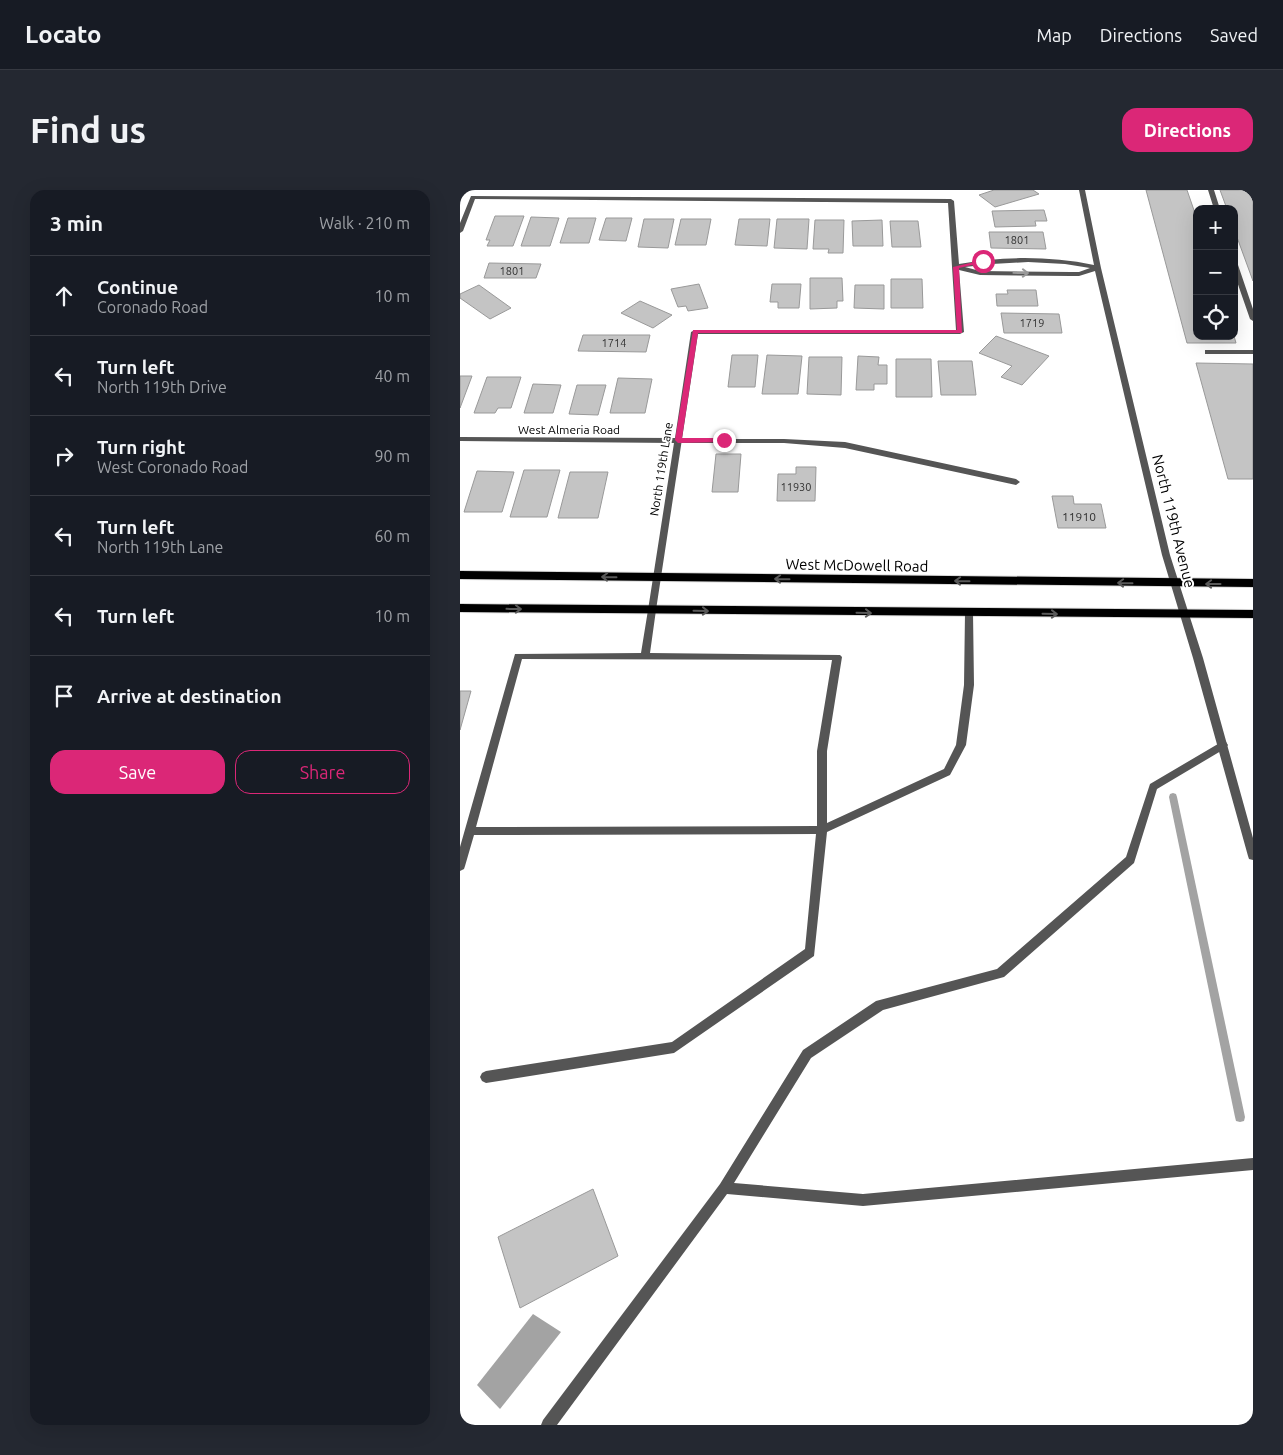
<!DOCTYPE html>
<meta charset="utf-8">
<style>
:root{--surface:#171b24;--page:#242831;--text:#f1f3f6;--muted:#9ea1a6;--line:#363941;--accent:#db2777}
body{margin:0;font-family:Ubuntu,sans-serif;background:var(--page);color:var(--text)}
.controls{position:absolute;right:15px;top:15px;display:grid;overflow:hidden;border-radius:10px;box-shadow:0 5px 20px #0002}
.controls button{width:45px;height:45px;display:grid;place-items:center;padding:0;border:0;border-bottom:1px solid var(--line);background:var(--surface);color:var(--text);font:25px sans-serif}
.stop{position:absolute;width:15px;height:15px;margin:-11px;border:4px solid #db2777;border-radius:50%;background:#fff}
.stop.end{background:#db2777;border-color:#fff;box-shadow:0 1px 5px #0008}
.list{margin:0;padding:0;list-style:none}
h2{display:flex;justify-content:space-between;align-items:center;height:65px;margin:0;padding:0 20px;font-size:21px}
h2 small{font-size:16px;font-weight:400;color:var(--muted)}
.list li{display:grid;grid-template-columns:32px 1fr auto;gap:15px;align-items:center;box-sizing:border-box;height:80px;padding:0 20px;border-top:1px solid var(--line)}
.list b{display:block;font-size:19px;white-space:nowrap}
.list p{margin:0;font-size:16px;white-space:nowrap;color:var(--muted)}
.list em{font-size:16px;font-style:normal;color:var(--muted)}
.actions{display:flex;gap:10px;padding:15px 20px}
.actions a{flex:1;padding:11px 0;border:1px solid var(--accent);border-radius:15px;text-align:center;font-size:18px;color:var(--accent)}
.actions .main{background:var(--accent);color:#fff}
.icon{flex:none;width:28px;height:28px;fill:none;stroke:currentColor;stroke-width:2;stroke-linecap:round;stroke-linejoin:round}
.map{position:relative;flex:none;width:793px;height:1235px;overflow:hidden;border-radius:15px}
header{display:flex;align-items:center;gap:30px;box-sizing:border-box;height:70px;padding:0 25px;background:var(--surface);border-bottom:1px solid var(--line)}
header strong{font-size:24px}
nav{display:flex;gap:28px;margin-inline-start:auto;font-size:18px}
.intro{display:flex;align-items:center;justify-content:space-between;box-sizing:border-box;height:120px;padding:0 30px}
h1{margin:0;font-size:35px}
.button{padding:12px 22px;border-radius:15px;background:var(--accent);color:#fff;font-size:18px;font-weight:700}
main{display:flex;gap:30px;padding:0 30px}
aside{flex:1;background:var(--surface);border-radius:15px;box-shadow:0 5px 20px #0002}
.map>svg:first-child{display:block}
.water{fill:#a3a3a3}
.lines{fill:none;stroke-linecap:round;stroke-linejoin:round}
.stream{fill:#a3a3a3;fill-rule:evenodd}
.building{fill:#c4c4c4;stroke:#999}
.primary-casing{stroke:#dbdbdb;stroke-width:2}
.lane{fill:#555;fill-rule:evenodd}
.street{fill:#555;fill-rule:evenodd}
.primary{fill:#000;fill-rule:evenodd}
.oneway{stroke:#999}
.oneway2{stroke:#595959}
.route{fill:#db2777}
.labels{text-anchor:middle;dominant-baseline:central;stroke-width:4;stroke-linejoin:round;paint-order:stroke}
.far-number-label{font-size:11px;fill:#313131}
.far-street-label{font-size:12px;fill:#000;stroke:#fff}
.number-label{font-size:12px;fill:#313131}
.street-label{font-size:15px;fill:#000;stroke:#fff}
</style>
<header>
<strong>Locato</strong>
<nav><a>Map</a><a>Directions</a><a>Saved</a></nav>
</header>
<div class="intro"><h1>Find us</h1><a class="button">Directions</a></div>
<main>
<aside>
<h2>3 min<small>Walk · 210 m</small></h2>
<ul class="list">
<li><svg class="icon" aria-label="ahead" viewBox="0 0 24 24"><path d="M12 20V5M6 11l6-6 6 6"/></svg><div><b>Continue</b><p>Coronado Road</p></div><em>10 m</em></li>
<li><svg class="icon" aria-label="left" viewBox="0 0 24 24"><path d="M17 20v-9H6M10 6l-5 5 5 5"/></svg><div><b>Turn left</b><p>North 119th Drive</p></div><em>40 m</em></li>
<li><svg class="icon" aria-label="right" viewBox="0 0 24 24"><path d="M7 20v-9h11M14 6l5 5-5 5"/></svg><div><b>Turn right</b><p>West Coronado Road</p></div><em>90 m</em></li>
<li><svg class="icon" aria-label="left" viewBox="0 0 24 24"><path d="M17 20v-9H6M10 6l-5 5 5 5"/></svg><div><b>Turn left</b><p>North 119th Lane</p></div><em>60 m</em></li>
<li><svg class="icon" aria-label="left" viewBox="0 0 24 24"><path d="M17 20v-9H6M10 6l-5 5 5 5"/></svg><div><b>Turn left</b></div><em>10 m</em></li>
<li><svg class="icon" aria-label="arrive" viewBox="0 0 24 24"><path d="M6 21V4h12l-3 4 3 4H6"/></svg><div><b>Arrive at destination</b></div></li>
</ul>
<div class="actions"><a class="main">Save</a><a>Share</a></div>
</aside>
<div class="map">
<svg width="793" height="1235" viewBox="0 0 793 1235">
<rect width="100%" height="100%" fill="#fff"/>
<!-- water -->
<path class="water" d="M 73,1124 L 101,1142 L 40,1219 L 17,1195 Z"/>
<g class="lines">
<!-- stream -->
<path class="stream" d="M 713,603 L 716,604 L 717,607 L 785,927 L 784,931 L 780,932 L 776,931 L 775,927 L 709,607 L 710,604 Z"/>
</g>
<!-- building -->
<path class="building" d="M 534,0 L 573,0 L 579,4 L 535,17 L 519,5 Z
M 686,0 L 727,0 L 737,29 L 737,146 L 774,146 L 776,153 L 727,153 Z
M 760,0 L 793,0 L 793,91 L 774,39 L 774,19 L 767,19 Z
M 584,20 L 587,31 L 575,31 L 576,36 L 535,37 L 532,21 Z
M 35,26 L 64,26 L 53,56 L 27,56 L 30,50 L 26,50 Z
M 71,27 L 99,28 L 90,56 L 61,56 Z
M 108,28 L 136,28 L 129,53 L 100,53 Z
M 146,28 L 172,28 L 166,51 L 139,50 Z
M 184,29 L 214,29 L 208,58 L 178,57 Z
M 221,29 L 251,29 L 246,55 L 215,55 Z
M 279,29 L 310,29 L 307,56 L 275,55 Z
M 317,29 L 349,29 L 347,59 L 314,58 Z
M 355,30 L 384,30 L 383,63 L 368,63 L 369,59 L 353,59 Z
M 422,30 L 423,56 L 393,56 L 392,31 Z
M 430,31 L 458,31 L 461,57 L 432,57 Z
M 529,42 L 583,42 L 586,59 L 531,58 Z
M 29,73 L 81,74 L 76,88 L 24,88 Z
M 350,88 L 382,88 L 383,111 L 377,111 L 377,118 L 350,119 Z
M 431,89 L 462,89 L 463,118 L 431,118 Z
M 239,94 L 248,118 L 228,121 L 226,116 L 218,117 L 211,99 Z
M 312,94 L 341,94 L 339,118 L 318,118 L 318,112 L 310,112 Z
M 19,95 L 51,118 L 30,129 L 0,108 L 0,104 Z
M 395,95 L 424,95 L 424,119 L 394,118 Z
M 547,100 L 576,100 L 578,116 L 537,116 L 536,104 L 548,104 Z
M 180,111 L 212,125 L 193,138 L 161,123 Z
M 541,123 L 599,124 L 602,143 L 544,143 Z
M 123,145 L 190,145 L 186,162 L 118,161 Z
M 536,146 L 589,166 L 562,195 L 541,187 L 552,176 L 519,163 Z
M 272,165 L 298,165 L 295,197 L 268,197 Z
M 307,165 L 342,166 L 338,204 L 302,204 Z
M 398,166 L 419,167 L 418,175 L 427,175 L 427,194 L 414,194 L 414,200 L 396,200 Z
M 349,167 L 382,167 L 381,205 L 347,204 Z
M 436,169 L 471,169 L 472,207 L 436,207 Z
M 478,171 L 512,171 L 516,205 L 481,205 Z
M 736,173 L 793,174 L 793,289 L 768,289 Z
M 0,186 L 12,186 L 0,218 Z
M 27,187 L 61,187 L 51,218 L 38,218 L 35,223 L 14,223 Z
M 158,188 L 192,189 L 185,223 L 150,223 Z
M 73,194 L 101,195 L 93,223 L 64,223 Z
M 117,195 L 146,195 L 138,225 L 109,224 Z
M 256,264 L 281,264 L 278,302 L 252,302 Z
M 336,277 L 356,277 L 355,311 L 317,311 L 318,284 L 336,284 Z
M 64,280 L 100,280 L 87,327 L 50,327 Z
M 17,281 L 54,282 L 42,322 L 4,322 Z
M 110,282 L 148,282 L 138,328 L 98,328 Z
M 592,306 L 613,306 L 614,314 L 641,314 L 646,338 L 598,338 Z
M 0,501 L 11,501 L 0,540 Z
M 133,999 L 158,1066 L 60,1118 L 38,1047 Z"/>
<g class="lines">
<!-- primary casing -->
<g class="primary-casing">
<path id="primary" d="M 0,381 L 793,389 L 793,397 L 0,389 Z
M 0,414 L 793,420 L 793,428 L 0,422 Z"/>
</g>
<!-- lane -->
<path class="lane" d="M 748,0 L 754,0 L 760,19 L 754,19 Z
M 774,70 L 777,72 L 793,119 L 793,131 L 790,129 L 774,83 Z
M 745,160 L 793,160 L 793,164 L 745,164 Z
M 215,249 L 324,249 L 385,252 L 556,289 L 560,292 L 556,295 L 385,258 L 324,253 L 215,253 Z
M 192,417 L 196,420 L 190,463 L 380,465 L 382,467 L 367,561 L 367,633 L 484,579 L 496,555 L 504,495 L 505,423 L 509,420 L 513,423 L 514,495 L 506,555 L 490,585 L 367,642 L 354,766 L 214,863 L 26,893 L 22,891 L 20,887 L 22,883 L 26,881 L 212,852 L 345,759 L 356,644 L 14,645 L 5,676 L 4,679 L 0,681 L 0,657 L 55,464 L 181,463 L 188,420 ZM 62,469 L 372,470 L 357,561 L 357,636 L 16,637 Z
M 763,551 L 766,552 L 768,555 L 766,558 L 697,599 L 674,673 L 544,787 L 423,820 L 351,868 L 274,993 L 403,1004 L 793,968 L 793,980 L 403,1016 L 267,1004 L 97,1235 L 81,1235 L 83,1230 L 260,994 L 343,860 L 416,811 L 537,779 L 666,667 L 690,594 Z"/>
<!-- street -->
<path class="street" d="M 619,0 L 625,0 L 641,78 L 710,365 L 743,468 L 793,648 L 793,670 L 789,669 L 788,666 L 733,468 L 702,365 L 635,81 L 619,86 L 611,86 L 520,85 L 499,80 L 504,142 L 500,144 L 238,144 L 196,420 L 192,423 L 188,420 L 214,253 L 0,251 L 0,247 L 215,248 L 231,142 L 235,140 L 496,140 L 488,13 L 15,9 L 3,41 L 0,43 L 0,33 L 11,6 L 491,9 L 494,11 L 499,74 C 543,66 590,66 634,75 ZM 568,72 L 605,74 L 630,78 L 619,82 L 611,82 L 520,81 L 505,77 L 532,74 Z"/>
<!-- primary -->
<use href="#primary" class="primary"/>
</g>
<!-- one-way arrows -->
<defs><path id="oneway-shaft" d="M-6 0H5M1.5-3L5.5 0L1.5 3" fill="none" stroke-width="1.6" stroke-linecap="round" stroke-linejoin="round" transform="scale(1.25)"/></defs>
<use class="oneway" href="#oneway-shaft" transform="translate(561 83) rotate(1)"/>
<g class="oneway2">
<use href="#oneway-shaft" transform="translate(149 387) rotate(-179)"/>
<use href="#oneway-shaft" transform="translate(322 389) rotate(-179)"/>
<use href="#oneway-shaft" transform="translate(502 391) rotate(-179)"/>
<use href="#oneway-shaft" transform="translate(665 393) rotate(-179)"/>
<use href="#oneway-shaft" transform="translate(753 394) rotate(180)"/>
<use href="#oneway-shaft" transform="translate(54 419) rotate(1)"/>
<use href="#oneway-shaft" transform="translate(241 421) rotate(1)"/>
<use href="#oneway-shaft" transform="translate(404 423) rotate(1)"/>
<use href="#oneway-shaft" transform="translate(590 424) rotate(1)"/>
</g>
<!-- route -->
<path class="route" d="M 523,70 L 525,72 L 499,78 L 502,143 L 238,143 L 222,248 L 264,248 L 267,250 L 264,252 L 218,253 L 215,250 L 233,140 L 497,140 L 493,77 Z"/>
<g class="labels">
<!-- far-number labels -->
<g class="far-number-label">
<text x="557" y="50">1801</text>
<text x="52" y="81">1801</text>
<text x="572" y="133">1719</text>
<text x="154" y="153">1714</text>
<text x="336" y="297">11930</text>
</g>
<!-- far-street labels -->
<g class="far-street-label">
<text x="109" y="239">West Almeria Road</text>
<text transform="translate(201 279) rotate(-81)">North 119th Lane</text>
</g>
<!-- number labels -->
<g class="number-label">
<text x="619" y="326">11910</text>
</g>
<!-- street labels -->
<g class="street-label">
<text transform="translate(714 331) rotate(76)">North 119th Avenue</text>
<text transform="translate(397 375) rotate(1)">West McDowell Road</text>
</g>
</g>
</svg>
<div class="controls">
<button>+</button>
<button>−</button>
<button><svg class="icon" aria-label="locate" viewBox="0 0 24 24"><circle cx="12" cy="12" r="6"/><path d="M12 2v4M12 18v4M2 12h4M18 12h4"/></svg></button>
</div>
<div class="stop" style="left:523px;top:71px"></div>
<div class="stop end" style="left:264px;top:250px"></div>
</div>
</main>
